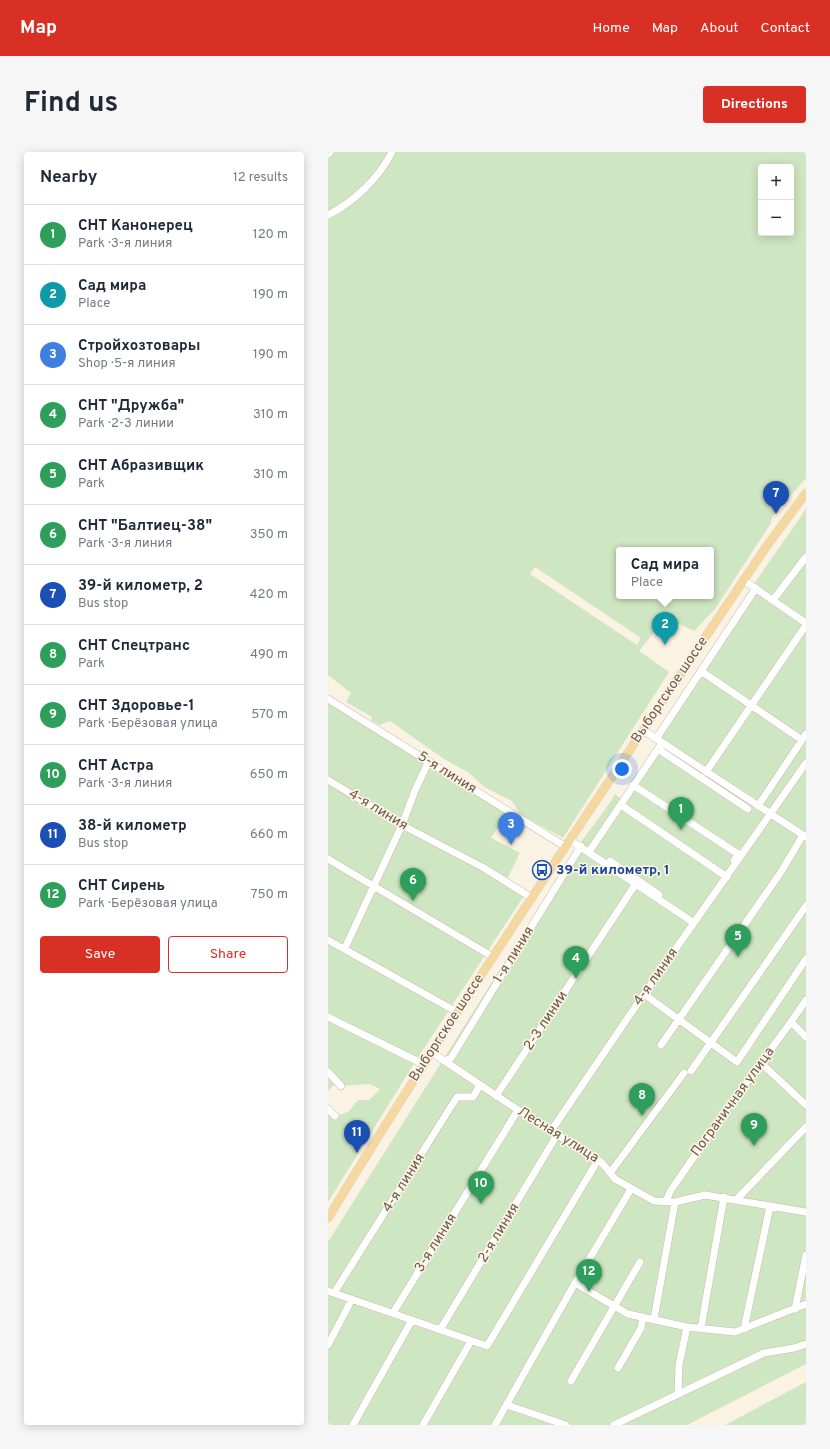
<!DOCTYPE html>
<meta charset="utf-8">
<style>
:root{--surface:#fff;--page:#f6f6f7;--text:#1f2937;--muted:#747a83;--line:#e0e1e3;--accent:#d93025}
body{margin:0;font-family:Overpass,sans-serif;background:var(--page);color:var(--text)}
.controls{position:absolute;right:12px;top:12px;display:grid;overflow:hidden;border-radius:4px;box-shadow:0 2px 10px #0003}
.controls button{width:36px;height:36px;display:grid;place-items:center;padding:0;border:0;border-bottom:1px solid var(--line);background:var(--surface);color:var(--text);font:20px sans-serif}
.you{position:absolute;left:294px;top:617px;width:14px;height:14px;margin:-10px;border:3px solid #fff;border-radius:50%;background:#1a73e8;box-shadow:0 0 0 6px #1a73e833}
.badge{display:grid;place-items:center;width:26px;height:26px;border-radius:50%;background:var(--accent);color:#fff;font-size:13px;font-weight:700}
.pin{position:absolute;translate:-50% -33px;filter:drop-shadow(0 1px 2px #0008)}
.pin::after{content:'';position:absolute;top:21px;width:14px;height:12px;background:inherit;clip-path:polygon(0 0,100% 0,50% 100%)}
.popup{position:absolute;left:288px;top:395px;width:98px;height:52px;box-sizing:border-box;display:grid;place-content:center;border-radius:4px;background:var(--surface);filter:drop-shadow(0 1px 3px #0005);font-size:13px;white-space:nowrap;color:var(--muted)}
.popup b{font-size:15px;color:var(--text)}
.popup::after{content:'';position:absolute;left:50%;top:100%;margin-left:-8px;border:8px solid transparent;border-top-color:var(--surface)}
.list{margin:0;padding:0;list-style:none}
h2{display:flex;justify-content:space-between;align-items:center;height:52px;margin:0;padding:0 16px;font-size:17px}
h2 small{font-size:13px;font-weight:400;color:var(--muted)}
.list li{display:grid;grid-template-columns:26px 1fr auto;gap:12px;align-items:center;box-sizing:border-box;height:60px;padding:0 16px;border-top:1px solid var(--line)}
.list b{display:block;font-size:15px;white-space:nowrap}
.list p{margin:0;font-size:13px;white-space:nowrap;color:var(--muted)}
.list em{font-size:13px;font-style:normal;color:var(--muted)}
.actions{display:flex;gap:8px;padding:12px 16px}
.actions a{flex:1;padding:9px 0;border:1px solid var(--accent);border-radius:4px;text-align:center;font-size:14px;color:var(--accent)}
.actions .main{background:var(--accent);color:#fff}
.map{position:relative;flex:none;width:478px;height:1273px;overflow:hidden;border-radius:4px}
header{display:flex;align-items:center;gap:24px;box-sizing:border-box;height:56px;padding:0 20px;background:var(--accent);color:#fff}
header strong{font-size:19px}
nav{display:flex;gap:22px;margin-inline-start:auto;font-size:14px}
.intro{display:flex;align-items:center;justify-content:space-between;box-sizing:border-box;height:96px;padding:0 24px}
h1{margin:0;font-size:28px}
.button{padding:10px 18px;border-radius:4px;background:var(--accent);color:#fff;font-size:14px;font-weight:700}
main{display:flex;gap:24px;padding:0 24px}
aside{flex:1;background:var(--surface);border-radius:4px;box-shadow:0 2px 10px #0003}
.map>svg:first-child{display:block}
.green{fill:#cfe6c2;fill-rule:evenodd}
.lines{fill:none;stroke-linecap:round;stroke-linejoin:round}
.minor-casing{stroke:#c9baaa;stroke-width:8}
.major-casing{stroke:#dad4d0;stroke-width:9}
.minor{stroke:#fff;stroke-width:7}
.major{stroke:#f4d8a0;stroke-width:8}
.labels{text-anchor:middle;dominant-baseline:central;stroke-width:3;stroke-linejoin:round;paint-order:stroke}
.street-label{font-size:14px;fill:#6f5a4b;stroke:#fdf6e8}
.transit-label{font-size:14px;font-weight:bold;fill:#164399;stroke:#fdf6e8;text-anchor:start}
</style>
<header>
<strong>Map</strong>
<nav><a>Home</a><a>Map</a><a>About</a><a>Contact</a></nav>
</header>
<div class="intro"><h1>Find us</h1><a class="button">Directions</a></div>
<main>
<aside>
<h2>Nearby<small>12 results</small></h2>
<ul class="list">
<li><span class="badge" style="background:#2e9e5b">1</span><div><b>СНТ Канонерец</b><p>Park · 3-я линия</p></div><em>120 m</em></li>
<li><span class="badge" style="background:#0f9aa8">2</span><div><b>Сад мира</b><p>Place</p></div><em>190 m</em></li>
<li><span class="badge" style="background:#3f7fe0">3</span><div><b>Стройхозтовары</b><p>Shop · 5-я линия</p></div><em>190 m</em></li>
<li><span class="badge" style="background:#2e9e5b">4</span><div><b>СНТ &quot;Дружба&quot;</b><p>Park · 2-3 линии</p></div><em>310 m</em></li>
<li><span class="badge" style="background:#2e9e5b">5</span><div><b>СНТ Абразивщик</b><p>Park</p></div><em>310 m</em></li>
<li><span class="badge" style="background:#2e9e5b">6</span><div><b>СНТ &quot;Балтиец-38&quot;</b><p>Park · 3-я линия</p></div><em>350 m</em></li>
<li><span class="badge" style="background:#1a4fb4">7</span><div><b>39-й километр, 2</b><p>Bus stop</p></div><em>420 m</em></li>
<li><span class="badge" style="background:#2e9e5b">8</span><div><b>СНТ Спецтранс</b><p>Park</p></div><em>490 m</em></li>
<li><span class="badge" style="background:#2e9e5b">9</span><div><b>СНТ Здоровье-1</b><p>Park · Берёзовая улица</p></div><em>570 m</em></li>
<li><span class="badge" style="background:#2e9e5b">10</span><div><b>СНТ Астра</b><p>Park · 3-я линия</p></div><em>650 m</em></li>
<li><span class="badge" style="background:#1a4fb4">11</span><div><b>38-й километр</b><p>Bus stop</p></div><em>660 m</em></li>
<li><span class="badge" style="background:#2e9e5b">12</span><div><b>СНТ Сирень</b><p>Park · Берёзовая улица</p></div><em>750 m</em></li>
</ul>
<div class="actions"><a class="main">Save</a><a>Share</a></div>
</aside>
<div class="map">
<svg width="478" height="1273" viewBox="0 0 478 1273">
<rect width="100%" height="100%" fill="#faf2e2"/>
<!-- green -->
<path class="green" d="M 0,0 L 478,0 L 478,326 L 444,365 L 443,371 L 387,457 L 366,479 L 343,468 L 339,464 L 311,499 L 341,520 L 235,686 L 192,662 L 184,649 L 158,636 L 141,621 L 116,607 L 62,569 L 52,573 L 43,568 L 44,565 L 18,550 L 23,541 L 0,523 ZM 433,15 L 463,15 L 463,81 L 433,81 ZM 291,398 L 383,398 L 383,444 L 291,444 ZM 207,415 L 313,486 L 309,493 L 202,422 Z
M 478,357 L 478,1212 L 359,1273 L 0,1273 L 0,1090 L 246,700 C 259,680 275,663 287,642 L 295,648 L 332,594 L 329,587 L 427,433 L 428,429 Z
M 0,547 L 199,671 L 191,686 L 170,675 L 163,686 L 192,701 L 178,729 L 197,742 L 87,910 L 0,1050 L 0,957 L 7,964 L 20,960 L 30,948 L 41,948 L 52,937 L 41,932 L 13,934 L 9,930 L 0,939 Z
M 478,1230 L 478,1273 L 397,1273 Z"/>
<g class="lines">
<!-- minor casing -->
<g class="minor-casing">
<path id="minor" d="M 0,2 L 2,0
M 0,63 C 26,50 51,26 64,0
M 415,428 L 478,471
M 445,448 L 478,405
M 373,519 L 474,588
M 0,547 L 238,695
M 315,578 L 478,685
M 328,587 L 428,436
M 330,597 L 420,657
M 378,620 L 478,473
M 0,628 L 74,673 L 156,716 L 204,746
M 305,633 L 410,702 L 406,709
M 293,653 L 399,725
M 430,654 L 478,582
M 242,688 L 366,771
M 261,700 L 334,591
M 0,707 L 165,805
M 282,709 L 331,743
M 0,788 L 129,860
M 17,796 L 74,673 L 88,636 L 101,609
M 316,842 L 409,910 L 478,807
M 0,865 L 95,912
M 463,870 L 478,848
M 333,893 L 453,720 L 475,683
M 103,900 L 190,958 L 270,1008 L 275,1012 L 287,1027 L 326,1049 L 347,1050 L 377,1043 L 478,1060
M 117,909 L 123,906 L 253,694
M 433,911 L 478,953
M 363,919 L 478,754
M 0,920 L 13,934
M 168,944 L 307,733
M 0,957 L 7,964
M 223,979 L 316,842 L 478,611
M 282,1021 L 356,921
M 409,1047 L 478,975
M 338,1049 L 343,1038 L 399,957 L 463,870 L 478,885
M 247,1131 L 300,1162 L 359,1175 L 407,1180 L 478,1152
M 0,1139 L 159,1194 L 270,1008
M 6,1141 L 129,945 L 145,945 L 152,933
M 467,1157 L 478,1103
M 65,1161 L 190,958
M 326,1167 L 347,1050
M 373,1176 L 396,1045
M 416,1177 L 442,1054
M 112,1178 L 229,983
M 0,1193 L 24,1147
M 290,1216 L 313,1176 L 315,1165
M 243,1229 L 312,1110
M 350,1242 L 351,1213 L 359,1175
M 179,1253 L 238,1273
M 25,1273 L 84,1168
M 95,1273 L 143,1189
M 167,1273 L 247,1131 L 303,1037
M 286,1273 L 436,1201 L 466,1196 L 478,1192"/>
</g>
<!-- major casing -->
<g class="major-casing">
<path id="major" d="M 0,1066 C 139,838 289,617 438,395 L 478,341"/>
</g>
<!-- minor -->
<use href="#minor" class="minor"/>
<!-- major -->
<use href="#major" class="major"/>
</g>
<!-- icons -->
<defs>
<g id="bus-ring" transform="scale(1)"><circle r="9.5" fill="#fdf6e8" stroke="#1a4fb4" stroke-width="1.5"/><path d="M-5-6H5V4H4V6H2V4H-2V6H-4V4H-5ZM-3.5-4V0h7V-4ZM-3.5 1.2v1.5H-2V1.2ZM2 1.2v1.5H3.5V1.2Z" fill="#1a4fb4"/></g>
</defs>
<g fill-rule="evenodd">
<use href="#bus-ring" x="214" y="718"/>
</g>
<g class="labels">
<!-- street labels -->
<g class="street-label">
<text transform="translate(342 538) rotate(-56)">Выборгское шоссе</text>
<text transform="translate(119 621) rotate(32)">5-я линия</text>
<text transform="translate(50 658) rotate(31)">4-я линия</text>
<text transform="translate(186 803) rotate(-58)">1-я линия</text>
<text transform="translate(328 825) rotate(-55)">4-я линия</text>
<text transform="translate(218 869) rotate(-57)">2-3 линии</text>
<text transform="translate(119 876) rotate(-57)">Выборгское шоссе</text>
<text transform="translate(405 950) rotate(-54)">Пограничная улица</text>
<text transform="translate(230 983) rotate(32)">Лесная улица</text>
<text transform="translate(76 1031) rotate(-58)">4-я линия</text>
<text transform="translate(171 1081) rotate(-59)">2-я линия</text>
<text transform="translate(108 1091) rotate(-58)">3-я линия</text>
</g>
<!-- transit labels -->
<g class="transit-label">
<text x="228" y="718">39-й километр, 1</text>
</g>
</g>
</svg>
<div class="controls">
<button>+</button>
<button>−</button>
</div>
<div class="you"></div>
<div class="pin badge" style="left:353px;top:678px;background:#2e9e5b">1</div>
<div class="pin badge" style="left:337px;top:493px;background:#0f9aa8">2</div>
<div class="popup"><b>Сад мира</b>Place</div>
<div class="pin badge" style="left:183px;top:693px;background:#3f7fe0">3</div>
<div class="pin badge" style="left:248px;top:827px;background:#2e9e5b">4</div>
<div class="pin badge" style="left:410px;top:805px;background:#2e9e5b">5</div>
<div class="pin badge" style="left:85px;top:749px;background:#2e9e5b">6</div>
<div class="pin badge" style="left:448px;top:362px;background:#1a4fb4">7</div>
<div class="pin badge" style="left:314px;top:964px;background:#2e9e5b">8</div>
<div class="pin badge" style="left:426px;top:994px;background:#2e9e5b">9</div>
<div class="pin badge" style="left:153px;top:1052px;background:#2e9e5b">10</div>
<div class="pin badge" style="left:29px;top:1001px;background:#1a4fb4">11</div>
<div class="pin badge" style="left:261px;top:1140px;background:#2e9e5b">12</div>
</div>
</main>
